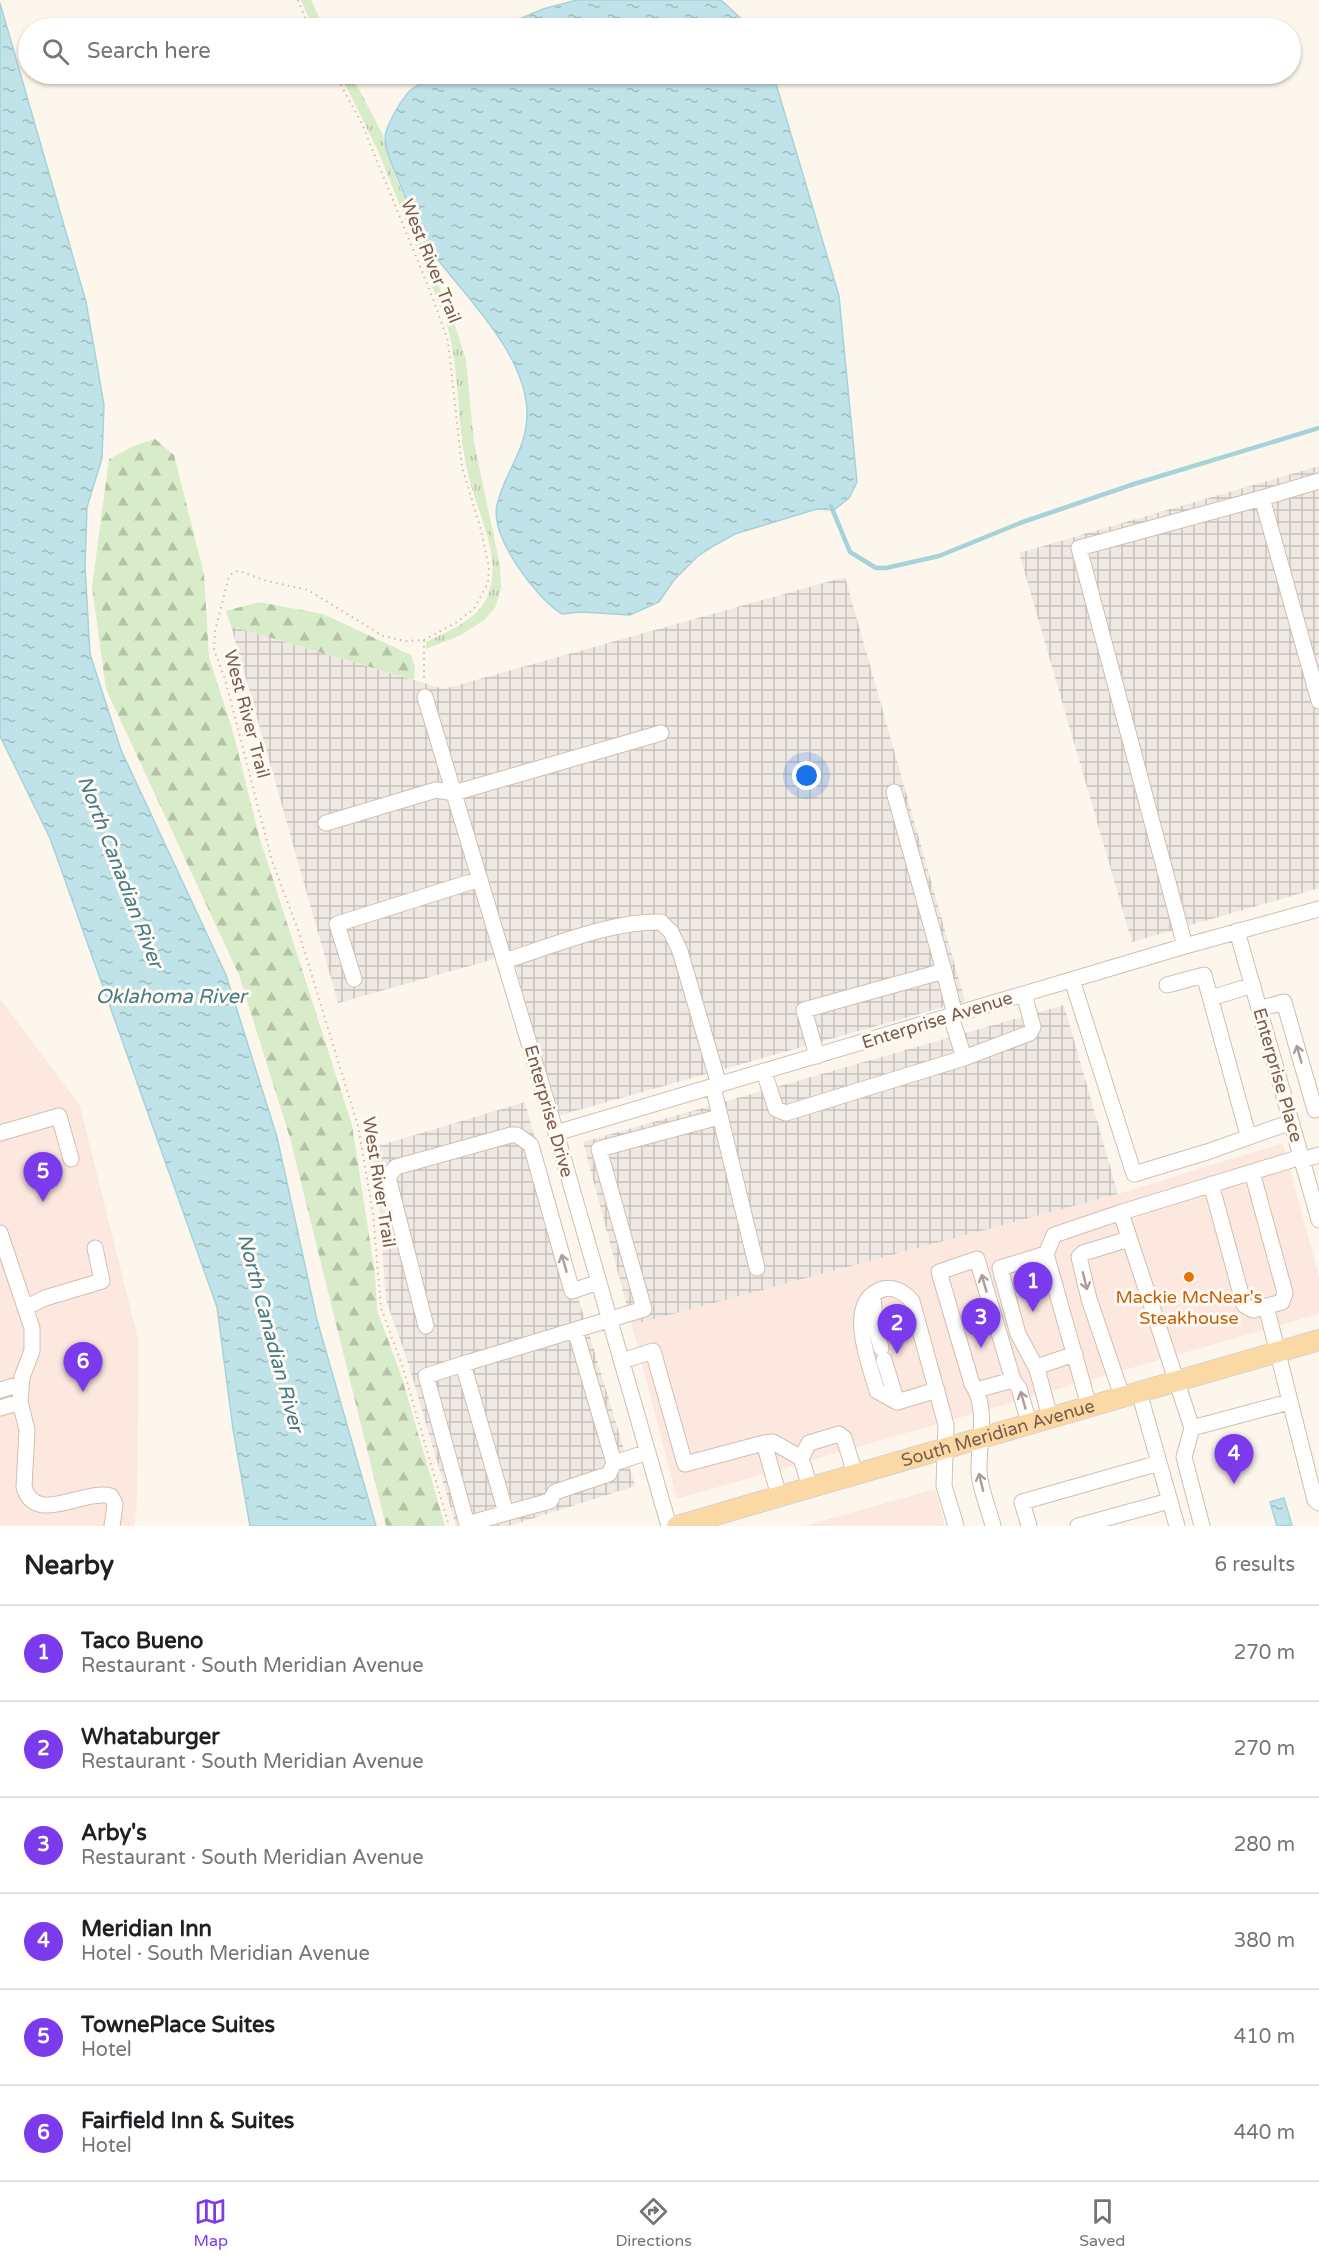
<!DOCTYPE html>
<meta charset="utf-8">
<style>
:root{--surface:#fff;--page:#f2f2f2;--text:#202124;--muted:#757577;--line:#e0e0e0;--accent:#7c3aed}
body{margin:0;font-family:"Varela Round",sans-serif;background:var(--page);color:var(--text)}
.you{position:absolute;left:807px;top:776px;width:21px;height:21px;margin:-15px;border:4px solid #fff;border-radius:50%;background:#1a73e8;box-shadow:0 0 0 9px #1a73e833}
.badge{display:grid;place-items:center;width:39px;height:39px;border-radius:50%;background:var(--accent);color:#fff;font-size:20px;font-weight:700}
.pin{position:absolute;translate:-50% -50px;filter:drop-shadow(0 2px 3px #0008)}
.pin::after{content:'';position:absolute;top:32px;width:21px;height:18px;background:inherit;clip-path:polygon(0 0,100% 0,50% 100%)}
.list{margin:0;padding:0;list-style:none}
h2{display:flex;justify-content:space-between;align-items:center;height:78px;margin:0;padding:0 24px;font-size:26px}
h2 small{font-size:20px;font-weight:400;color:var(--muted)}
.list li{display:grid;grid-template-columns:39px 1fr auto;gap:18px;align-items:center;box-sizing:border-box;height:96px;padding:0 24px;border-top:2px solid var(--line)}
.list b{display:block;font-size:22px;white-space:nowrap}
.list p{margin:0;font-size:20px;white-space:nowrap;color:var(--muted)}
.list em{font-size:20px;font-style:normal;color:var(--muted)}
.icon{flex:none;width:33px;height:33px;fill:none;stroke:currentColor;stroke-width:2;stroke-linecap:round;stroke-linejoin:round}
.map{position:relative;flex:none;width:1319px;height:1526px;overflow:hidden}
.search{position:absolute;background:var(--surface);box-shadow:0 2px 4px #0004;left:18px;right:18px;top:18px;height:66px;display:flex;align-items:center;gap:15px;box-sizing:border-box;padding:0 21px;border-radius:33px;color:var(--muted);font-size:22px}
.sheet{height:654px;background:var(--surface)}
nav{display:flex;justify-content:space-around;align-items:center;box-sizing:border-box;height:84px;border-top:2px solid var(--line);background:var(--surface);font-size:16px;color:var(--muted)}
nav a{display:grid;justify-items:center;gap:3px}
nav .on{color:var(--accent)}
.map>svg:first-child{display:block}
.commercial{fill:#fde8e0}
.industrial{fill:url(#industrial-grid)}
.grass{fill:url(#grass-tufts)}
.forest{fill:url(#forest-firs)}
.water{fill:url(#water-ripples);stroke:#a5d3da;stroke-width:1.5}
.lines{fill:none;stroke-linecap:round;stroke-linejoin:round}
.stream{stroke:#a5d3da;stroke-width:4.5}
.minor-casing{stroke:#d1beb0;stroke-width:17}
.major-casing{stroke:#dad1cd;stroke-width:22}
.path{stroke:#d9b8a5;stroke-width:2;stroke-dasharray:1.5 4.5;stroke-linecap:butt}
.minor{stroke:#fff;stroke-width:15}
.major{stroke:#fbd9a5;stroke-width:20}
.oneway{stroke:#af9d94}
.food-dot{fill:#e8710a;stroke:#fffaf3;stroke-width:2}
.labels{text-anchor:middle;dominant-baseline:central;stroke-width:6;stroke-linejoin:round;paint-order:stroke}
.street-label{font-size:18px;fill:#7a5c4d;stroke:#fffaf3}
.food-label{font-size:18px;fill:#c56008;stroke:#fffaf3}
.water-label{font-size:20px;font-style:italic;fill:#437c86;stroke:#fffaf3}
</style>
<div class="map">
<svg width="1319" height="1526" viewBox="0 0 1319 1526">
<defs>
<pattern id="industrial-grid" width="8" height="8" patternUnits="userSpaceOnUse" patternTransform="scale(1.5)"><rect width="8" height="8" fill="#efe9e4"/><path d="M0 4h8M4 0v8" fill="none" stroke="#c7c0bb"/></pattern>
<pattern id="grass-tufts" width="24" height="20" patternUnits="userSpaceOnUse" patternTransform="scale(1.5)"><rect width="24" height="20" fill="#d8ecc9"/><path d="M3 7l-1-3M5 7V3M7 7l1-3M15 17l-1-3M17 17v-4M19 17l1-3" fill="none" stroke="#b4c2a5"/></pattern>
<pattern id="forest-firs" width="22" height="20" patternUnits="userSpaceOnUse" patternTransform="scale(1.5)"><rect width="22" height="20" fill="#d8ecc9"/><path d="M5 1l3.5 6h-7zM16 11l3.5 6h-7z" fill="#b4c2a5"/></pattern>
<pattern id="water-ripples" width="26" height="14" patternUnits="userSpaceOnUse" patternTransform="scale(1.5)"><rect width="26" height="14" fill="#bfe3e8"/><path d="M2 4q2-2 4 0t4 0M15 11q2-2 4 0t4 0" fill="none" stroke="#a0bbbe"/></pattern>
</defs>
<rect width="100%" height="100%" fill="#fdf6ec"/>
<!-- commercial -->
<path class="commercial" d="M 0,999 L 80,1106 L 139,1343 L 137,1505 L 134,1526 L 0,1526 Z
M 1283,1143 L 1319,1277 L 1319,1314 L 677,1499 L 632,1325 L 1118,1194 Z
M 935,1489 L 945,1526 L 804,1526 L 900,1499 Z"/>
<!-- industrial -->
<path class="industrial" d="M 1319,466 L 1319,888 L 1132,942 L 1019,553 Z
M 845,577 L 965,1001 L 557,1116 L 512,954 L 338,1003 L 231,626 L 444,689 Z
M 1064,1005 L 1118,1194 L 632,1325 L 583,1142 Z
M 525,1102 L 581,1307 L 635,1486 L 509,1526 L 456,1526 L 407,1359 L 386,1300 L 379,1205 L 368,1149 Z"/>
<!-- grass -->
<path class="grass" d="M 301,0 L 311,0 L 324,28 L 313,28 Z
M 340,74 L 351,74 L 383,135 L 391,165 L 457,332 L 466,360 L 474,442 L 500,566 L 501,589 L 495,608 L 484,620 L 461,635 L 426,649 L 426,642 C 449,631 481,619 489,592 C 501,557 480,518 471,485 C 455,431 462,374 446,321 L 379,153 Z"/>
<!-- forest -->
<path class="forest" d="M 155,439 L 174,455 L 204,574 L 209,657 L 233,732 L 259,836 L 352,1125 L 375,1274 L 377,1310 L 402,1378 L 445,1526 L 386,1526 L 290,1138 L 239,975 L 106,689 L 92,587 L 109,459 L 136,445 Z
M 259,602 L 323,614 L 411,655 L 415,667 L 414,680 L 231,626 L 226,611 Z"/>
<!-- water -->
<path class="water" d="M 577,0 L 721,0 L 751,28 L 498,28 L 543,9 Z
M 0,3 L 86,302 L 104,405 L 102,458 L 87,507 L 85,566 L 90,654 L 121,750 L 226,975 L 277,1137 L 317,1320 L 376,1526 L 250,1526 L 233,1429 L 217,1307 L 50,838 L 0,736 Z
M 434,74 L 773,74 L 839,296 L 857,482 L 849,498 L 834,510 L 817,509 L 735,534 L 715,545 L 699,555 L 674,580 L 659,602 L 630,615 L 581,612 L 562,614 C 536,598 490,537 497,505 C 505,470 528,450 527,411 C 525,351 461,292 427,246 C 414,228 407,200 398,179 C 393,167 382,145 386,132 C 390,120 402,97 412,89 C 420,84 427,80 434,74 Z
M 1284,1498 L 1292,1525 L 1277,1526 L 1270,1502 Z"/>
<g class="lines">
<!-- stream -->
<path class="stream" d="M 831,506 L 850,552 L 876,568 L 886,568 L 939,556 L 1020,523 L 1134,484 L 1319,428"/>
<!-- minor casing -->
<g class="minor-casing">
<path id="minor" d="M 1319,481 L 1262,498 L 1319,701
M 425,697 L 556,1133 L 669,1526
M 894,792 L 944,971
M 326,823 L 436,790 L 454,793 L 661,733
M 1237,931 L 1319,1220
M 1185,946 L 1079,548 L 1262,498
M 504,961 C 553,946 609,921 661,922 L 671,932 L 680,951 L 719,1085
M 354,979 L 337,924 L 480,879
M 1072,980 L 1134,1174 L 1207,1152 L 1291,1122
M 1167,985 L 1204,975 L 1248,1135
M 1211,998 L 1253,985
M 1259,1009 L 1284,1002 L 1315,1110
M 817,1056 L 804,1010 L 944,971 L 955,1015
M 964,1058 L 1030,1033 L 1033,1027 L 1024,994
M 764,1072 L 776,1109 L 786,1113 L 964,1058 L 951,1016
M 713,1087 L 757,1268
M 0,1133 L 59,1116 L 71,1159
M 556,1133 L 1185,946 L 1319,909
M 1302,1160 L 1319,1155
M 1211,1184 L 1244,1305 L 1253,1310 L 1282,1302 L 1285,1293 L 1252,1172
M 1119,1213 L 1301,1157
M 0,1233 L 32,1328 L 32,1351 L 22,1377 L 20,1402 L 27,1430 L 24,1487 C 35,1526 82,1489 111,1496 L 115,1504 L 112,1526
M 1046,1254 L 1054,1235 L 1119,1213 L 1123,1219 L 1192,1428 L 1184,1457 L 1202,1526
M 873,1295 L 875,1323 L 881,1348
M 1266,1306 L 1315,1500 L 1319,1503
M 25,1308 L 45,1298 L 102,1281 L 95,1248
M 426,1326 L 388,1177 L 396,1167 L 511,1135 L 517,1135 L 531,1145 L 572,1291 L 599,1282
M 575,1330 L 463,1364 L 506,1513 L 550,1501 L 555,1492 L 609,1474 L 614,1463
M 884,1360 L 897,1402
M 622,1361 L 653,1351 L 685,1464 L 764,1443 L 779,1496
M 463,1364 L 426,1376 L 467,1524 L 506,1513
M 1036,1367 L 1075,1354
M 0,1390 L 21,1384
M 937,1390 L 897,1402 L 877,1391 C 870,1365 843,1301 883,1289 C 894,1286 905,1293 912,1301 L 946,1425 L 944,1486 L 956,1526
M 976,1390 L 1013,1380
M 1139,1392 L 1177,1526
M 1122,1396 L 1089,1299 L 1079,1257 L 1083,1253 L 1129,1239
M 0,1408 L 20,1402
M 1050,1417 L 1037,1369 L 1018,1334 L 1000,1268 L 1046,1254 L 1089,1406
M 1192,1428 L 1289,1402
M 764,1443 L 773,1442 L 801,1458 L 810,1487
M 648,1452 L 614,1463 L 575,1330 L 644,1309 L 599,1149 L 719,1117
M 801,1458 L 809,1443 L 839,1434 L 844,1438 L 855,1474
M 993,1526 C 989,1509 980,1489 979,1472 C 978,1444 989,1408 972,1384 L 939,1272 L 977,1259 L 1013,1380 L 1019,1388 L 1029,1423
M 1029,1526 L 1022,1502 L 1159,1463
M 1078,1526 L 1169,1501"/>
</g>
<!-- major casing -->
<g class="major-casing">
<g id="major">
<path id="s1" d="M 677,1526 L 1319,1340"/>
</g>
</g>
<!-- path -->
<path class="path" d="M 298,0 L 309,28
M 335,74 L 362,124 L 432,296 L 448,341 L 462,467 L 481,530 L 489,568 L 488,583 L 474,609 L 457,622 L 424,640 L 405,641 L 383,636 L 308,590 L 267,581 L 239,571 L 234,572 L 229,576 L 215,631 L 214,650 L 225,679 L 272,861 L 297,927 L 358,1126 L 373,1214 L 381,1308 L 402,1365 L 449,1526
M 424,640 L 424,682"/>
<!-- minor -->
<use href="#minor" class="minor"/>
<!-- major -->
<use href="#major" class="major"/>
</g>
<!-- one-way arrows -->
<defs><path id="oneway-shaft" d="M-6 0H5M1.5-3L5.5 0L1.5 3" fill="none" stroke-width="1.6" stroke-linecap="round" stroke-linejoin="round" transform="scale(1.5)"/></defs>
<g class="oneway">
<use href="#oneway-shaft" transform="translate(1299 1054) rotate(-106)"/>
<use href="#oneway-shaft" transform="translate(564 1263) rotate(-106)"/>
<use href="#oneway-shaft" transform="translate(1085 1281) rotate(76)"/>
<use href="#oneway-shaft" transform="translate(984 1283) rotate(-106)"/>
<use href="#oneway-shaft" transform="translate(1023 1400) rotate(-106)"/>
<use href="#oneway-shaft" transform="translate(981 1482) rotate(-104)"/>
</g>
<!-- markers -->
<circle class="food-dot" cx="1189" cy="1277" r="6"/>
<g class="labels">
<!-- street labels -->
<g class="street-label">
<text transform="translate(431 261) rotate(68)">West River Trail</text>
<text transform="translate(247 714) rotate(75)">West River Trail</text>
<text transform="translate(937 1020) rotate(-17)">Enterprise Avenue</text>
<text transform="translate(1278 1075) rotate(74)">Enterprise Place</text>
<text transform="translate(549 1111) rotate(74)">Enterprise Drive</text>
<text transform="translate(379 1182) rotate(81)">West River Trail</text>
<text stroke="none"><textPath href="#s1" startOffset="334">South Meridian Avenue</textPath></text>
</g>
<!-- food labels -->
<g class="food-label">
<text x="1189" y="1297">Mackie McNear's<tspan x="1189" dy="21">Steakhouse</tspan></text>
</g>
<!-- water labels -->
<g class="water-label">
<text transform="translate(120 872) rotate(69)">North Canadian River</text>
<text x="171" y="997">Oklahoma River</text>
<text transform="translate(270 1333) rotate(75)">North Canadian River</text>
</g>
</g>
</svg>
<div class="you"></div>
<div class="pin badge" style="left:1033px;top:1312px">1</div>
<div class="pin badge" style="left:897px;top:1354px">2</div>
<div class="pin badge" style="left:981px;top:1348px">3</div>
<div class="pin badge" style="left:1234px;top:1484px">4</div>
<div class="pin badge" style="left:43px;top:1202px">5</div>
<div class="pin badge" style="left:83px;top:1392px">6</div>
<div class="search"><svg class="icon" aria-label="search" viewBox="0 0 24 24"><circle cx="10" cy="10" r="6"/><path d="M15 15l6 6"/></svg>Search here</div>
</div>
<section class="sheet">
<h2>Nearby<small>6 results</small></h2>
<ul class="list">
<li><span class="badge">1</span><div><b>Taco Bueno</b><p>Restaurant · South Meridian Avenue</p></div><em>270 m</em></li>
<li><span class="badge">2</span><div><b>Whataburger</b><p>Restaurant · South Meridian Avenue</p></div><em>270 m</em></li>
<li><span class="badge">3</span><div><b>Arby's</b><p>Restaurant · South Meridian Avenue</p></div><em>280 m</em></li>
<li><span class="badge">4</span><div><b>Meridian Inn</b><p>Hotel · South Meridian Avenue</p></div><em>380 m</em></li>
<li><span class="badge">5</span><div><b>TownePlace Suites</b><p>Hotel</p></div><em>410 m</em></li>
<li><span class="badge">6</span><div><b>Fairfield Inn &amp; Suites</b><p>Hotel</p></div><em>440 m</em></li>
</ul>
</section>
<nav>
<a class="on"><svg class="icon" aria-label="map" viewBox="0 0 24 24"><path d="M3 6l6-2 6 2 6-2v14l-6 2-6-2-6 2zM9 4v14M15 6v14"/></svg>Map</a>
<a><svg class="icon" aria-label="directions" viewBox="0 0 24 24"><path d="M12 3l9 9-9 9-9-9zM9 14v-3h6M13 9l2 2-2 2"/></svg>Directions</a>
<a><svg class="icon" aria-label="saved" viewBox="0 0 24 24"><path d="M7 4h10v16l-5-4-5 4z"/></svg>Saved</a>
</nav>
